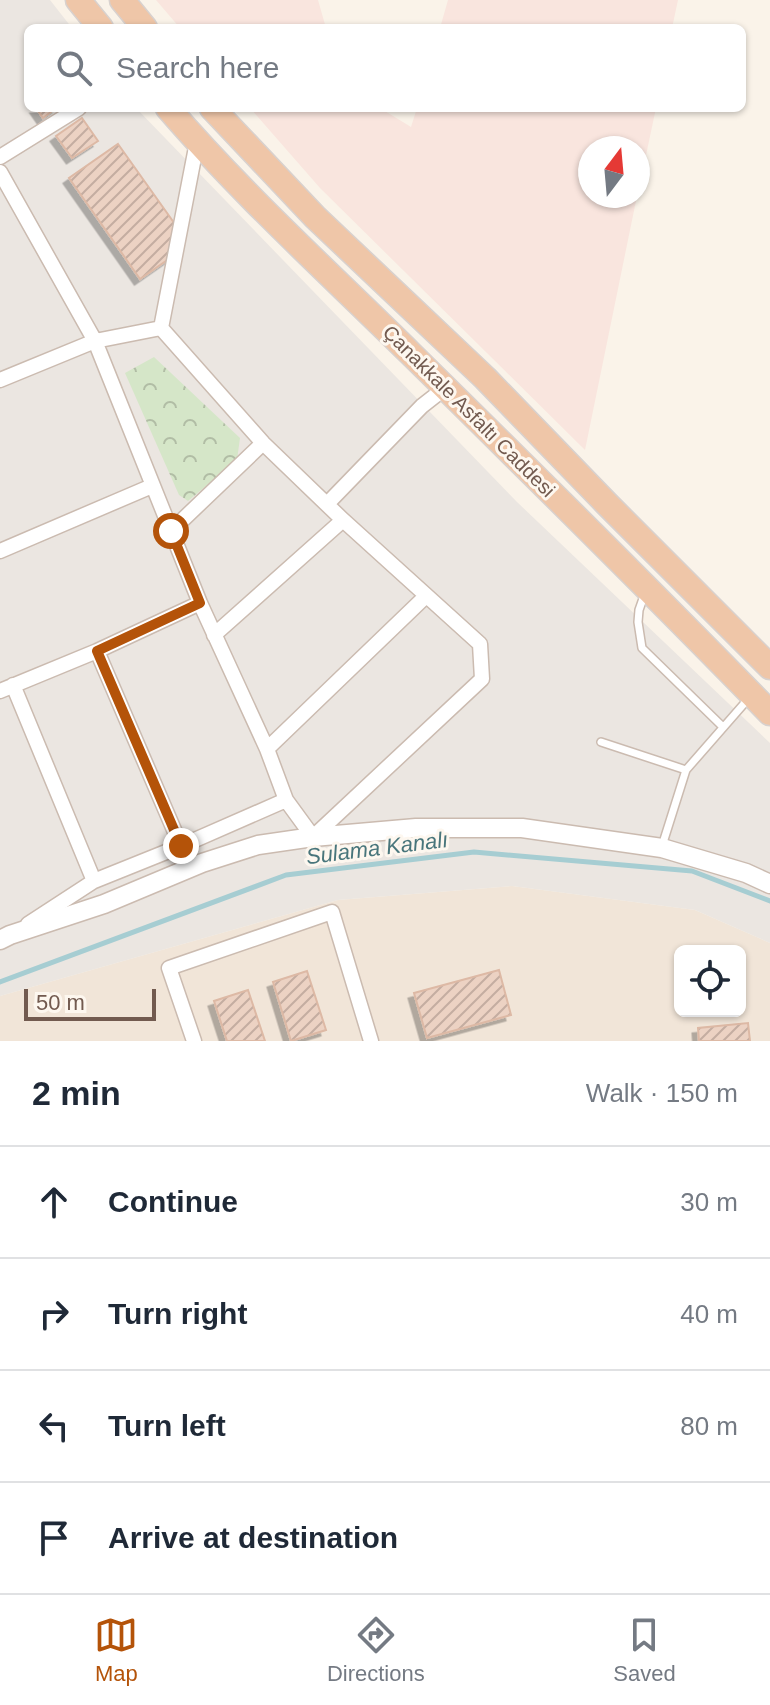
<!DOCTYPE html>
<meta charset="utf-8">
<style>
:root{--surface:#fff;--page:#f6f6f7;--text:#1f2937;--muted:#747a83;--line:#e0e1e3;--accent:#b45309}
body{margin:0;font-family:Arial,sans-serif;background:var(--page);color:var(--text)}
.controls{position:absolute;right:24px;bottom:24px;display:grid;overflow:hidden;border-radius:12px;box-shadow:0 2px 6px #0004}
.controls button{width:72px;height:72px;display:grid;place-items:center;padding:0;border:0;border-bottom:2px solid var(--line);background:var(--surface);color:var(--text);font:40px sans-serif}
.compass{position:absolute;left:578px;top:136px;width:72px;height:72px;border-radius:50%;background:var(--surface);box-shadow:0 2px 6px #0004;rotate:16deg}
.scale{position:absolute;left:24px;bottom:20px;width:132px;box-sizing:border-box;padding-left:8px;border:4px solid #725a4f;border-top:0;font-size:22px;line-height:28px;white-space:nowrap;color:#725a4f;-webkit-text-stroke:6px #fdf7ef;paint-order:stroke}
.stop{position:absolute;width:24px;height:24px;margin:-18px;border:6px solid #b45309;border-radius:50%;background:#fff}
.stop.end{background:#b45309;border-color:#fff;box-shadow:0 2px 8px #0008}
.list{margin:0;padding:0;list-style:none}
h2{display:flex;justify-content:space-between;align-items:center;height:104px;margin:0;padding:0 32px;font-size:34px}
h2 small{font-size:26px;font-weight:400;color:var(--muted)}
.list li{display:grid;grid-template-columns:52px 1fr auto;gap:24px;align-items:center;box-sizing:border-box;height:112px;padding:0 32px;border-top:2px solid var(--line)}
.list b{display:block;font-size:30px;white-space:nowrap}
.list em{font-size:26px;font-style:normal;color:var(--muted)}
.icon{flex:none;width:44px;height:44px;fill:none;stroke:currentColor;stroke-width:2;stroke-linecap:round;stroke-linejoin:round}
.map{position:relative;flex:none;width:770px;height:1041px;overflow:hidden}
.search{position:absolute;background:var(--surface);box-shadow:0 2px 6px #0004;left:24px;right:24px;top:24px;height:88px;display:flex;align-items:center;gap:20px;box-sizing:border-box;padding:0 28px;border-radius:12px;color:var(--muted);font-size:30px}
.sheet{height:552px;background:var(--surface)}
nav{display:flex;justify-content:space-around;align-items:center;box-sizing:border-box;height:112px;border-top:2px solid var(--line);background:var(--surface);font-size:22px;color:var(--muted)}
nav a{display:grid;justify-items:center;gap:4px}
nav .on{color:var(--accent)}
.map>svg:first-child{display:block}
.residential{fill:#f1e5d8;fill-rule:evenodd}
.commercial{fill:#f9e5de}
.industrial{fill:#ebe6e1}
.park{fill:url(#park-crowns)}
.lines{fill:none;stroke-linecap:round;stroke-linejoin:round}
.stream{stroke:#a6cdd2;stroke-width:5}
.building{fill:url(#building-hatch);stroke:#ddb9a5;stroke-width:2;filter:url(#shadow)}
.service-casing{stroke:#cbbbb0;stroke-width:10}
.minor-casing{stroke:#cbbbb0;stroke-width:17}
.tertiary-casing{stroke:#cbbbb0;stroke-width:21}
.trunk-casing{stroke:#d8d1ce;stroke-width:27}
.service{stroke:#fff;stroke-width:7}
.minor{stroke:#fff;stroke-width:14}
.tertiary{stroke:#fff;stroke-width:18}
.trunk{stroke:#efc6a8;stroke-width:24}
.route{stroke:#b45309;stroke-width:10}
.labels{text-anchor:middle;dominant-baseline:central;stroke-width:6;stroke-linejoin:round;paint-order:stroke}
.street-label{font-size:20px;fill:#725a4f;stroke:#fdf7ef}
.water-label{font-size:22px;font-style:italic;fill:#48757b;stroke:#fdf7ef}
</style>
<div class="map">
<svg width="770" height="1041" viewBox="0 0 770 1041">
<defs>
<pattern id="park-crowns" width="20" height="18" patternUnits="userSpaceOnUse" patternTransform="scale(2)"><rect width="20" height="18" fill="#d5e6c8"/><path d="M2 6a3 3 0 1 1 6 0M12 15a3 3 0 1 1 6 0" fill="none" stroke="#b1bda5"/></pattern>
<pattern id="building-hatch" width="6" height="6" patternUnits="userSpaceOnUse" patternTransform="scale(2)"><rect width="6" height="6" fill="#ecd2c3"/><path d="M-1 1l2-2M0 6l6-6M5 7l2-2" fill="none" stroke="#c4ada1"/></pattern>
<filter id="shadow"><feDropShadow dx="-5.5" dy="5.5" stdDeviation="0" flood-color="#0004"/></filter>
</defs>
<rect width="100%" height="100%" fill="#faf3e9"/>
<!-- residential -->
<path class="residential" d="M 512,886 L 695,910 L 770,943 L 770,1041 L 0,1041 L 0,996 L 338,900 ZM 680,951 L 740,951 L 740,1011 L 680,1011 Z"/>
<!-- commercial -->
<path class="commercial" d="M 156,0 L 318,0 L 326,28 L 180,28 Z
M 448,0 L 678,0 L 672,28 L 440,28 Z
M 250,108 L 380,108 L 411,127 L 417,108 L 656,108 L 638,193 L 638,148 L 590,148 L 590,196 L 637,196 L 585,450 L 320,188 Z"/>
<!-- industrial -->
<path class="industrial" d="M 0,0 L 50,0 L 72,28 L 28,28 L 28,108 L 136,108 L 517,502 L 770,743 L 770,943 L 695,910 L 512,886 L 338,900 L 0,996 Z"/>
<!-- park -->
<path class="park" d="M 154,357 L 240,438 L 237,460 L 188,501 L 179,495 L 125,373 Z"/>
<g class="lines">
<!-- stream -->
<path class="stream" d="M 0,982 L 286,875 L 474,852 L 692,871 L 770,901"/>
</g>
<!-- building -->
<path class="building" d="M 36,108 L 56,108 L 43,118 Z
M 82,118 L 98,141 L 72,158 L 56,136 Z
M 118,144 L 177,227 L 173,256 L 140,279 L 69,178 Z
M 499,970 L 511,1015 L 427,1038 L 414,993 Z
M 307,971 L 326,1030 L 291,1041 L 273,982 Z
M 248,990 L 265,1041 L 227,1041 L 214,1001 Z
M 748,1023 L 750,1041 L 699,1041 L 698,1028 Z"/>
<g class="lines">
<!-- service casing -->
<g class="service-casing">
<path id="service" d="M 645,593 L 639,610 L 638,622 L 642,648 L 723,727
M 601,742 L 686,770
M 662,846 L 686,770 L 749,698"/>
</g>
<!-- minor casing -->
<g class="minor-casing">
<path id="minor" d="M 0,157 L 79,108
M 0,172 L 95,341 L 200,603 L 267,749 L 286,800 L 313,837 L 482,679 L 480,644 L 343,520 L 263,443 L 161,328 L 95,341 L 0,380
M 161,328 L 197,142
M 327,504 L 422,406 L 445,388
M 171,531 L 263,443
M 0,551 L 152,486
M 214,635 L 343,520
M 97,651 L 181,846
M 13,685 L 94,881
M 0,691 L 97,651 L 200,603
M 267,749 L 426,596
M 28,924 L 94,881 L 181,846 L 286,800
M 194,1041 L 169,968 L 332,912 L 371,1041"/>
</g>
<!-- tertiary casing -->
<g class="tertiary-casing">
<path id="tertiary" d="M 0,940 L 10,935 L 104,904 L 202,863 L 258,845 L 313,837 L 416,828 L 522,828 L 662,848 L 746,873 L 770,884"/>
</g>
<!-- trunk casing -->
<g class="trunk-casing">
<path id="trunk" d="M 78,0 L 101,28
M 122,0 L 145,28
M 168,108 C 243,195 329,273 410,353 C 531,472 652,592 770,713
M 212,108 L 315,217 L 485,378 L 607,504 L 770,667"/>
</g>
<!-- service -->
<use href="#service" class="service"/>
<!-- minor -->
<use href="#minor" class="minor"/>
<!-- tertiary -->
<use href="#tertiary" class="tertiary"/>
<!-- trunk -->
<use href="#trunk" class="trunk"/>
</g>
<g class="lines">
<!-- route -->
<path class="route" d="M 171,531 L 200,603 L 97,651 L 181,846"/>
</g>
<g class="labels">
<!-- street labels -->
<g class="street-label">
<text transform="translate(469 411) rotate(45)">Çanakkale Asfaltı Caddesi</text>
</g>
<!-- water labels -->
<g class="water-label">
<text transform="translate(377 848) rotate(-7)">Sulama Kanalı</text>
</g>
</g>
</svg>
<div class="controls">
<button><svg class="icon" aria-label="locate" viewBox="0 0 24 24"><circle cx="12" cy="12" r="6"/><path d="M12 2v4M12 18v4M2 12h4M18 12h4"/></svg></button>
</div>
<svg class="compass" viewBox="-18 -18 36 36"><path d="M0-13l5 13h-10z" fill="#e53935"/><path d="M0 13l5-13h-10z" fill="#747a83"/></svg>
<div class="scale">50 m</div>
<div class="stop" style="left:171px;top:531px"></div>
<div class="stop end" style="left:181px;top:846px"></div>
<div class="search"><svg class="icon" aria-label="search" viewBox="0 0 24 24"><circle cx="10" cy="10" r="6"/><path d="M15 15l6 6"/></svg>Search here</div>
</div>
<section class="sheet">
<h2>2 min<small>Walk · 150 m</small></h2>
<ul class="list">
<li><svg class="icon" aria-label="ahead" viewBox="0 0 24 24"><path d="M12 20V5M6 11l6-6 6 6"/></svg><div><b>Continue</b></div><em>30 m</em></li>
<li><svg class="icon" aria-label="right" viewBox="0 0 24 24"><path d="M7 20v-9h11M14 6l5 5-5 5"/></svg><div><b>Turn right</b></div><em>40 m</em></li>
<li><svg class="icon" aria-label="left" viewBox="0 0 24 24"><path d="M17 20v-9H6M10 6l-5 5 5 5"/></svg><div><b>Turn left</b></div><em>80 m</em></li>
<li><svg class="icon" aria-label="arrive" viewBox="0 0 24 24"><path d="M6 21V4h12l-3 4 3 4H6"/></svg><div><b>Arrive at destination</b></div></li>
</ul>
</section>
<nav>
<a class="on"><svg class="icon" aria-label="map" viewBox="0 0 24 24"><path d="M3 6l6-2 6 2 6-2v14l-6 2-6-2-6 2zM9 4v14M15 6v14"/></svg>Map</a>
<a><svg class="icon" aria-label="directions" viewBox="0 0 24 24"><path d="M12 3l9 9-9 9-9-9zM9 14v-3h6M13 9l2 2-2 2"/></svg>Directions</a>
<a><svg class="icon" aria-label="saved" viewBox="0 0 24 24"><path d="M7 4h10v16l-5-4-5 4z"/></svg>Saved</a>
</nav>
